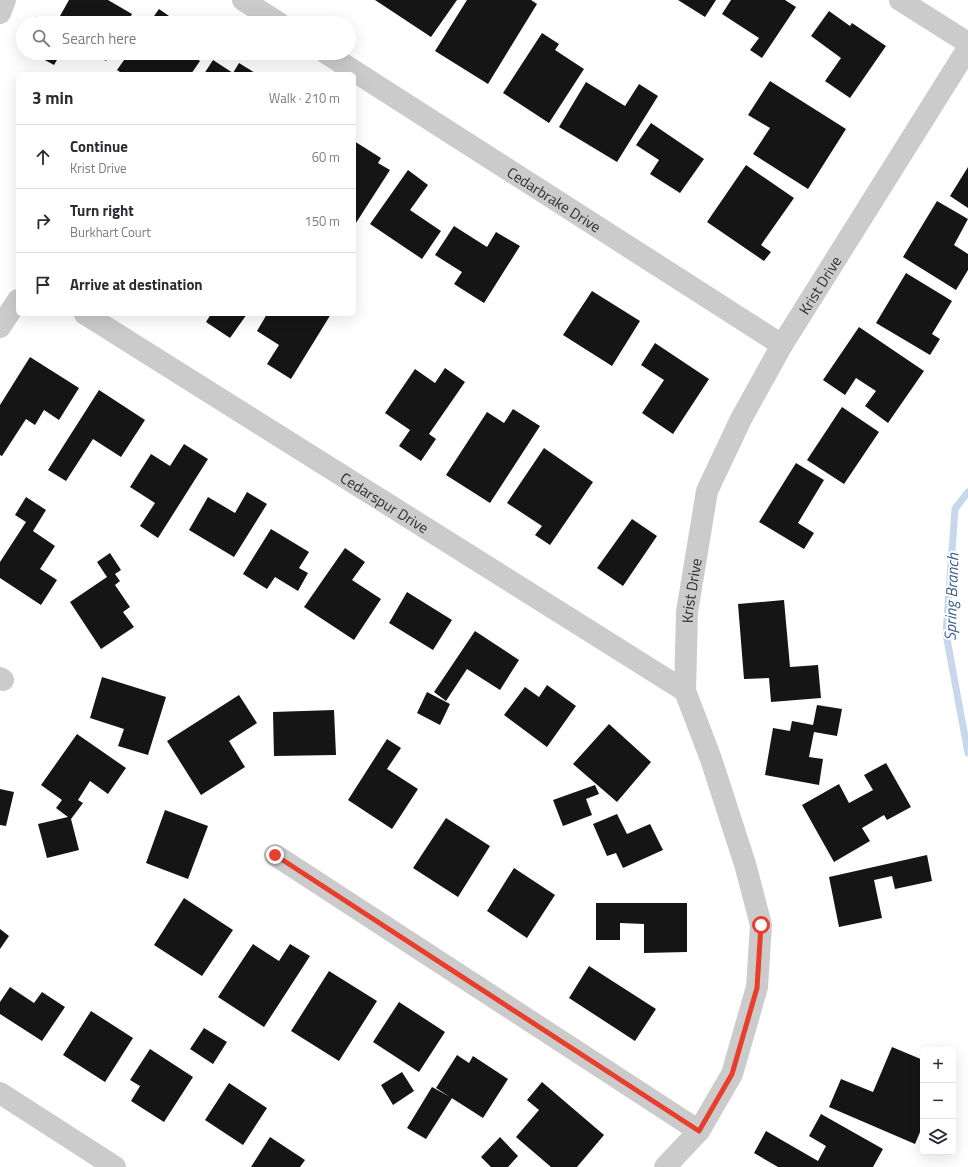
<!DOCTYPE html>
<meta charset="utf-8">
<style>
:root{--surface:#fff;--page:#f7f7f7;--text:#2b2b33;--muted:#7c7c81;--line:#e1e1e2}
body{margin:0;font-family:"Titillium Web",sans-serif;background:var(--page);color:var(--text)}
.controls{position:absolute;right:12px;bottom:12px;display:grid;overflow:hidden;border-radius:6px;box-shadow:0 4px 16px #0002}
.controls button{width:36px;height:36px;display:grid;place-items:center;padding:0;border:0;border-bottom:1px solid var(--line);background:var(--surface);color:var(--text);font:20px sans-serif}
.stop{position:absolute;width:12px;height:12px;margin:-9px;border:3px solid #e93e2c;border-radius:50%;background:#fff}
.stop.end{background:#e93e2c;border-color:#fff;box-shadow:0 1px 4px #0008}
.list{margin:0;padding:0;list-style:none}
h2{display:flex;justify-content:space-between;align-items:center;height:52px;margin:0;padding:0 16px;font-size:17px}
h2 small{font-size:13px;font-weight:400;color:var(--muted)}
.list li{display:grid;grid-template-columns:26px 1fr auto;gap:12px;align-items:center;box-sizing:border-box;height:64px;padding:0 16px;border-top:1px solid var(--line)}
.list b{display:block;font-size:15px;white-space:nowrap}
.list p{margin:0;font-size:13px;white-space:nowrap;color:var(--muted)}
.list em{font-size:13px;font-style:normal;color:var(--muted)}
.icon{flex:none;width:22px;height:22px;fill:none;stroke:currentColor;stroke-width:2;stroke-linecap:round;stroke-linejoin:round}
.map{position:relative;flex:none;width:968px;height:1167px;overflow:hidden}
.search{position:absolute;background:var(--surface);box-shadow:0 4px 16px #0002;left:16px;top:16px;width:340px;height:44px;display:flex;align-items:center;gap:10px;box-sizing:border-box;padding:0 14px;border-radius:22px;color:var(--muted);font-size:15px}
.panel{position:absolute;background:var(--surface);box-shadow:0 4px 16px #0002;left:16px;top:72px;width:340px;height:244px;border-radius:6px}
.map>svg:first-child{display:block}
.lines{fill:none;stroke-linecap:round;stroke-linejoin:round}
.stream{stroke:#c7d8ed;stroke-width:7}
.building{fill:#151515}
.street{stroke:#cbcbcb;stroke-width:22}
.route{stroke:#e93e2c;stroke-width:5}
.labels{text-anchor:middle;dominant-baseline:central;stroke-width:4;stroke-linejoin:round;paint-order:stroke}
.street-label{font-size:15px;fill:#2e2e2e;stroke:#fff}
.water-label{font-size:16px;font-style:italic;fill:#3a6193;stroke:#fff}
</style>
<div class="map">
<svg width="968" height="1167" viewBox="0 0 968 1167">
<rect width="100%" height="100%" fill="#fff"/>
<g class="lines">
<!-- stream -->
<path class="stream" d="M 968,492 L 955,509 L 946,634 L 968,753"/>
</g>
<!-- building -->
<path class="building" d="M 69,0 L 108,0 L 132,14 L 127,23 L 56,23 Z
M 375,0 L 457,0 L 431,37 Z
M 467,0 L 531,0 L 537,4 L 488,84 L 435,51 Z
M 678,0 L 716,0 L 705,17 Z
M 731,0 L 785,0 L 796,7 L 762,58 L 750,50 L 759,38 L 722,14 Z
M 159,9 L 179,23 L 149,23 Z
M 829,11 L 850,26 L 852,23 L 886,46 L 850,98 L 825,81 L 841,58 L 811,36 Z
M 36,16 L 48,23 L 32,23 Z
M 542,33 L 559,44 L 555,50 L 584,69 L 549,123 L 503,93 Z
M 32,53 L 61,53 L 54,65 Z
M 92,53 L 110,53 L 106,61 Z
M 129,53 L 189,53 L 200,61 L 191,74 L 123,74 L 117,70 Z
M 213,60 L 233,73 L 239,63 L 257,74 L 204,74 Z
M 770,81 L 846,129 L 808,189 L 753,154 L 770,128 L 748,115 Z
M 586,82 L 625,106 L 639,84 L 658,96 L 617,162 L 559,127 Z
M 651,123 L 704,159 L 680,193 L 650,174 L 659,160 L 636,145 Z
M 354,141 L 381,158 L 378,163 L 390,170 L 354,226 Z
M 746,165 L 794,198 L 761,245 L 771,252 L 764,261 L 707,222 Z
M 968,167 L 968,208 L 950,196 Z
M 408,170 L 428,185 L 410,210 L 441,231 L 422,259 L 370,224 Z
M 937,201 L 968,219 L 954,245 L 968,254 L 968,270 L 956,290 L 903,257 Z
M 454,226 L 487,247 L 496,232 L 520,246 L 484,303 L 454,284 L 462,272 L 435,255 Z
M 906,273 L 952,301 L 932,334 L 940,339 L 930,355 L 876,323 Z
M 592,291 L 640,321 L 612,366 L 563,335 Z
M 211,314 L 247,314 L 230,338 L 206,322 Z
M 267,314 L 331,314 L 291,379 L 267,364 L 279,345 L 257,331 Z
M 859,327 L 924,371 L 888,423 L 865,406 L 876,391 L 856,378 L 845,395 L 823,380 Z
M 655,343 L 709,379 L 673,434 L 642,413 L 664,380 L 641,365 Z
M 30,357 L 79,388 L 59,420 L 44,410 L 35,425 L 26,419 L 2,456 L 0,455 L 0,405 Z
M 445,368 L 465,382 L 429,434 L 436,439 L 421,461 L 399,446 L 410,430 L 385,413 L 415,369 L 435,383 Z
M 99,390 L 145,420 L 121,457 L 93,439 L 66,481 L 48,470 Z
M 842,407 L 879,432 L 844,484 L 807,460 Z
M 513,409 L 540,426 L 490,503 L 446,475 L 487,412 L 504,423 Z
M 184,444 L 208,459 L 158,538 L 140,526 L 155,503 L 130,487 L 151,454 L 170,466 Z
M 544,448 L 593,482 L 550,545 L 535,535 L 542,526 L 507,503 Z
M 796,463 L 824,480 L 798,523 L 814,533 L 804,549 L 759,522 Z
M 247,492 L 267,504 L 234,557 L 189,530 L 208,497 L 235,513 Z
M 26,497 L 46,510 L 33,531 L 55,546 L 40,569 L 57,580 L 41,605 L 0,578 L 0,562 L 26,522 L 15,515 Z
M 632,519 L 657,536 L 623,586 L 597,568 Z
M 271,529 L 309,552 L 299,568 L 308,573 L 298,591 L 275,577 L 267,589 L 243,574 Z
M 345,548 L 365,562 L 352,580 L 381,599 L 354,640 L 304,607 Z
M 110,553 L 121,570 L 115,574 L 120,581 L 115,585 L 130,607 L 123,612 L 134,627 L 101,649 L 70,602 L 107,577 L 97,562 Z
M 407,592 L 452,620 L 433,650 L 389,623 Z
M 784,600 L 790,667 L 818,665 L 821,698 L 771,702 L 769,678 L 744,679 L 738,604 Z
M 475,631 L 519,660 L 500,690 L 467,669 L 446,701 L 434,692 Z
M 102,677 L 166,697 L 148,755 L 118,746 L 124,729 L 90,718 Z
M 547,685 L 576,706 L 547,747 L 504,715 L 525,687 L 539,697 Z
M 427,692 L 450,704 L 440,725 L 417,713 Z
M 239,695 L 257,723 L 229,741 L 245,767 L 201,795 L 167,741 Z
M 817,705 L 842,709 L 837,736 L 814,732 L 809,757 L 823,759 L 819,785 L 765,775 L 773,728 L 790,731 L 792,721 L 813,725 Z
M 334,710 L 336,755 L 274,756 L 273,712 Z
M 609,724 L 651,762 L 617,802 L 573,764 Z
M 77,734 L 126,768 L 108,794 L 90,781 L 78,800 L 83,803 L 71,819 L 79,850 L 47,858 L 38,824 L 68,817 L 56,808 L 62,800 L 41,785 Z
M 387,739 L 401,748 L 387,769 L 418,789 L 392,829 L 348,800 Z
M 886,763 L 911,807 L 887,820 L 884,815 L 862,828 L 870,841 L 834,862 L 802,805 L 839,784 L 849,803 L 873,790 L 864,775 Z
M 595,785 L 599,794 L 586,799 L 592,815 L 563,826 L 553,800 Z
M 0,789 L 14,792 L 6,826 L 0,825 Z
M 165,810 L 208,826 L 188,879 L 146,863 Z
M 617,814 L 627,834 L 650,824 L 663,850 L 623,868 L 616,853 L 607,856 L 593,824 Z
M 446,818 L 490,846 L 458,897 L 413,868 Z
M 927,855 L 932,881 L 895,889 L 892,876 L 874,880 L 882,918 L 839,927 L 829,877 Z
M 514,868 L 555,895 L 527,938 L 487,911 Z
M 184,898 L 233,930 L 202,976 L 154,945 Z
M 596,903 L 687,903 L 687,952 L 644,953 L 644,924 L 620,923 L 620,940 L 596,940 Z
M 0,929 L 9,936 L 0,949 Z
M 253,944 L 279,961 L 290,944 L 310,956 L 264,1027 L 218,997 Z
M 589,966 L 656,1009 L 635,1041 L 569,998 Z
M 329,971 L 377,1001 L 339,1061 L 291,1031 Z
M 10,987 L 34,1003 L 42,992 L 65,1007 L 42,1041 L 0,1014 L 0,1002 Z
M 399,1002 L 445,1032 L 419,1072 L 373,1042 Z
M 91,1011 L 133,1038 L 105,1082 L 63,1055 Z
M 204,1028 L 227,1042 L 213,1064 L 190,1049 Z
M 892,1047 L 923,1060 L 923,1125 L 915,1144 L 829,1107 L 841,1079 L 873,1092 Z
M 150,1049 L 193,1077 L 164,1122 L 131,1101 L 140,1086 L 130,1080 Z
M 457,1055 L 469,1063 L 473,1056 L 508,1079 L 483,1118 L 436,1088 Z
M 402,1072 L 414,1091 L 393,1105 L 381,1085 Z
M 542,1082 L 604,1135 L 577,1167 L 551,1167 L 516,1137 L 539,1110 L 527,1100 Z
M 229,1083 L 267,1108 L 243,1145 L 205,1120 Z
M 432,1087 L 452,1098 L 426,1139 L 407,1128 Z
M 821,1114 L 883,1149 L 873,1167 L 778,1167 L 754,1153 L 766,1131 L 818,1161 L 826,1146 L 809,1136 Z
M 270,1137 L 305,1160 L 300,1167 L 251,1167 Z
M 500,1137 L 518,1156 L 508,1167 L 491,1167 L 481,1157 Z"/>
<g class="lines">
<!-- street -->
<g class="street">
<path d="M 243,0 L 279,23"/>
<path d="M 900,0 L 968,43"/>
<path d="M 0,13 L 5,0"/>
<path id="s1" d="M 326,53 L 782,345"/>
<path id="s2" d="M 85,314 L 685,691"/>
<path d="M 0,327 L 18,300"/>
<path d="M 0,678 L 3,680"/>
<path d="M 275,855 L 699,1131"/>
<path d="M 0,1093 L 115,1167"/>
<path id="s3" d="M 665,1167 L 699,1131 L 732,1074 L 757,987 L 761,925 L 745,864 L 711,759 L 685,691 L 687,612 L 707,491 L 741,419 L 782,345 L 968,48"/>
</g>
</g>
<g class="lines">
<!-- route -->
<path class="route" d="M 275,855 L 699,1131 L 732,1074 L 757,988 L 761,925"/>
</g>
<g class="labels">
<!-- street labels -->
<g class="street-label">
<text stroke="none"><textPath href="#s1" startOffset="271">Cedarbrake Drive</textPath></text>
<text stroke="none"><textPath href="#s3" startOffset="951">Krist Drive</textPath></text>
<text stroke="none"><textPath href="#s2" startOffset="354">Cedarspur Drive</textPath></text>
<text stroke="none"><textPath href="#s3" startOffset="615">Krist Drive</textPath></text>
</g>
<!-- water labels -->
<g class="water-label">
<text transform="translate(951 597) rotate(-88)">Spring Branch</text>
</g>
</g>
</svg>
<div class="controls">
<button>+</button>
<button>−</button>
<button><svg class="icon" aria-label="layers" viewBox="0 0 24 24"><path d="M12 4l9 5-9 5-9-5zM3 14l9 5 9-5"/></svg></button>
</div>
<div class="stop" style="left:761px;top:925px"></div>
<div class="stop end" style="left:275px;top:855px"></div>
<div class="search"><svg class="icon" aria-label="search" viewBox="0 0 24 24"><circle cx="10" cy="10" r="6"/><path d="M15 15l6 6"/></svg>Search here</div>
<section class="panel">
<h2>3 min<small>Walk · 210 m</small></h2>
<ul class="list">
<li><svg class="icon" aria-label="ahead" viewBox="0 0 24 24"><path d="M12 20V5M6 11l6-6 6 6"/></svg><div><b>Continue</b><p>Krist Drive</p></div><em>60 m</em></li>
<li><svg class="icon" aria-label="right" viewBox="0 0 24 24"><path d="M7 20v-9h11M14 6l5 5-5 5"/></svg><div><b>Turn right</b><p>Burkhart Court</p></div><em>150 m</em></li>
<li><svg class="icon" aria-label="arrive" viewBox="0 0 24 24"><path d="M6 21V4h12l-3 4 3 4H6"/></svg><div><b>Arrive at destination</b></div></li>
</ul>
</section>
</div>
